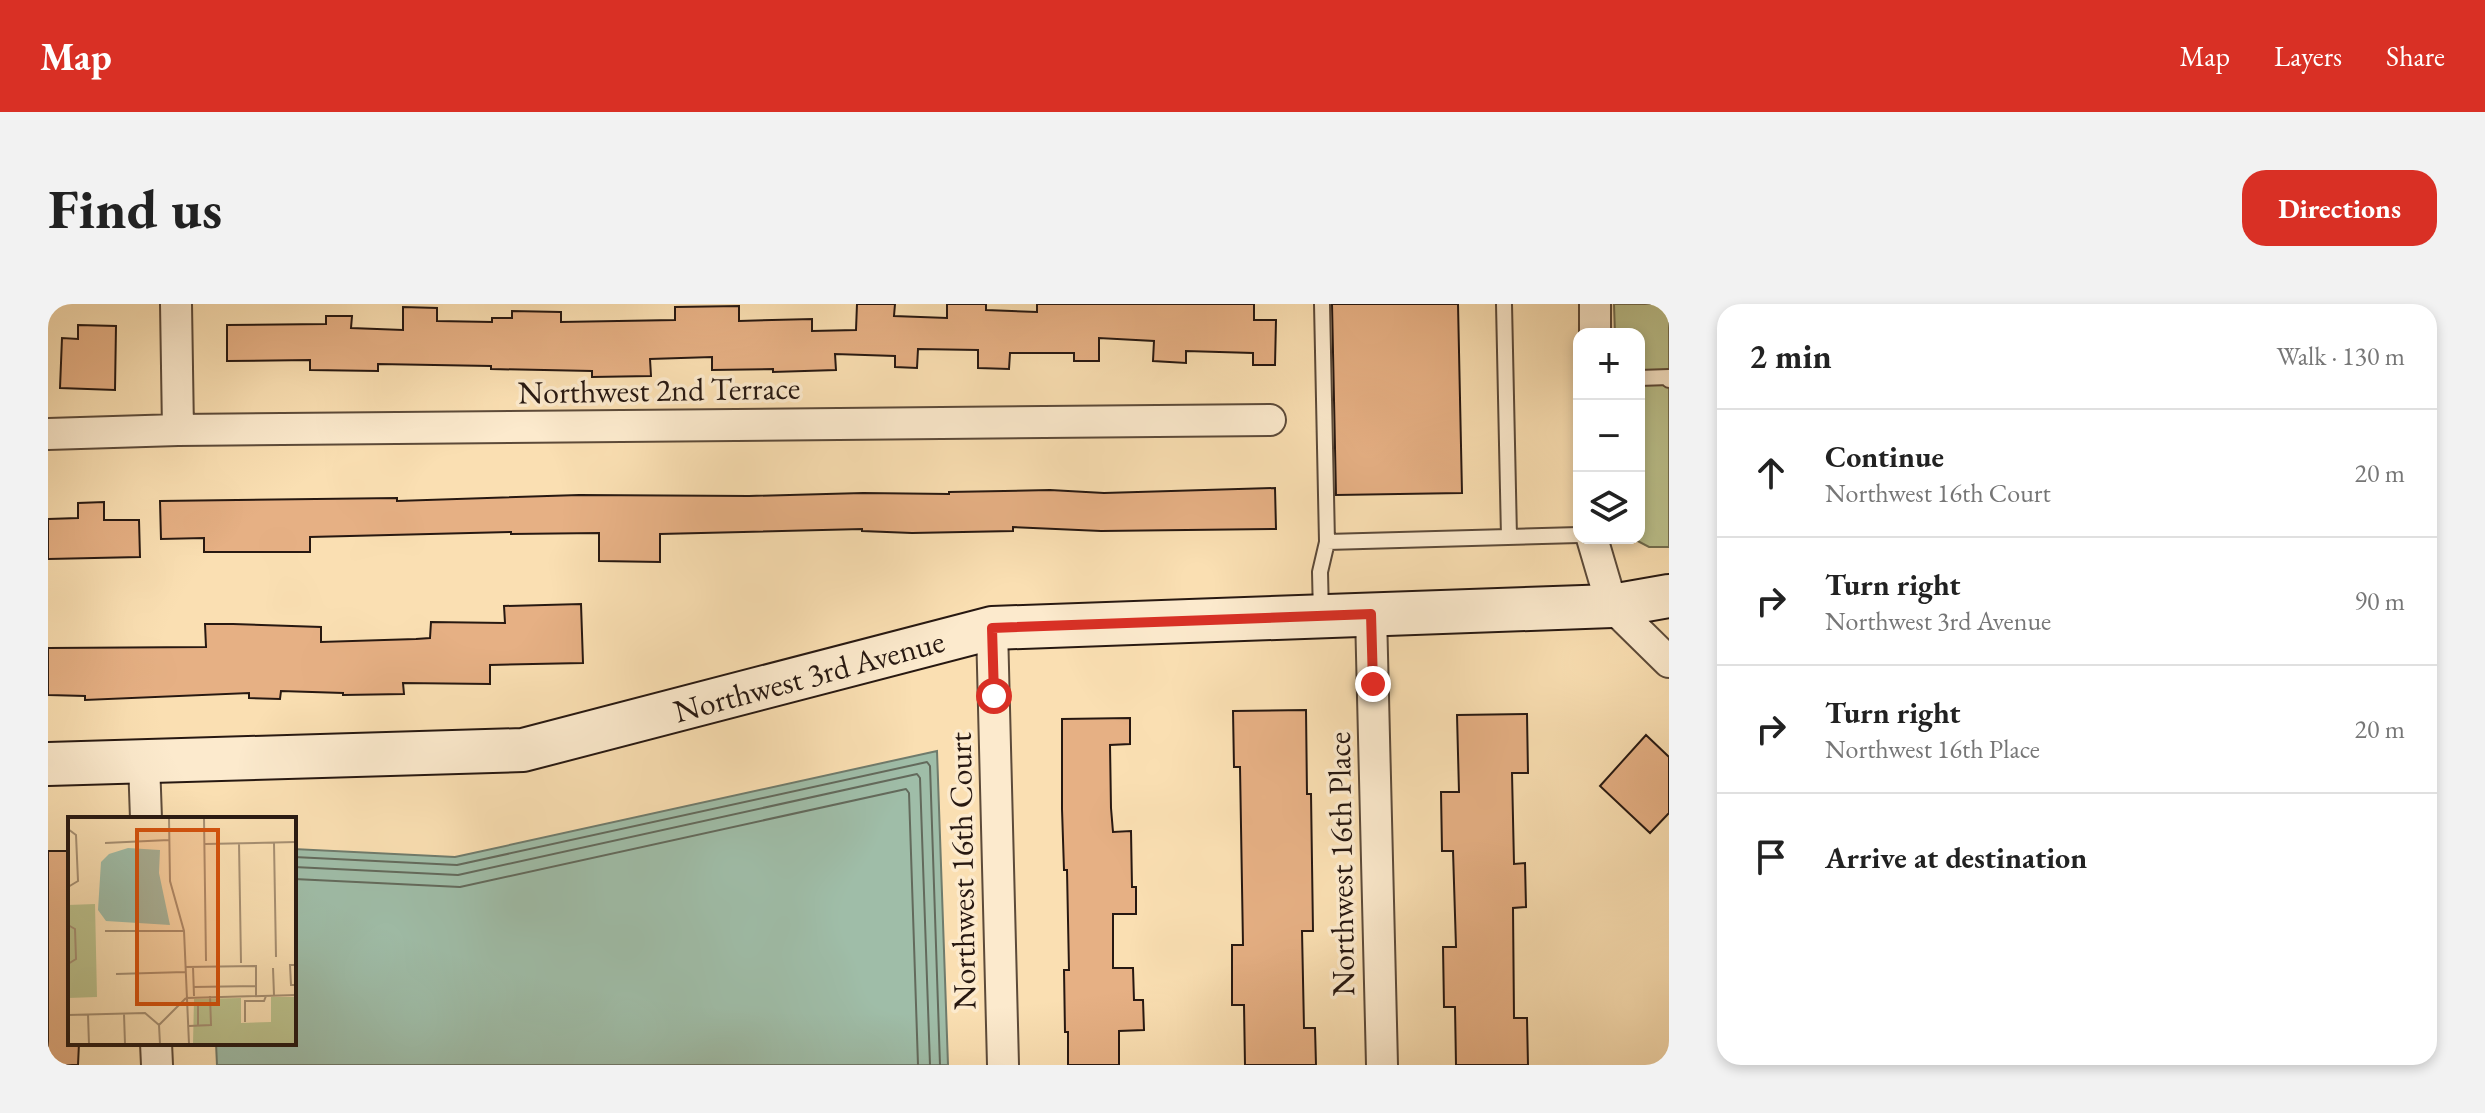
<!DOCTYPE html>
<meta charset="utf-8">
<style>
:root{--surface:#fff;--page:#f2f2f2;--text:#222;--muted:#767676;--line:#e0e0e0;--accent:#d93025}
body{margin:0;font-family:"EB Garamond",serif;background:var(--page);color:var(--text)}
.controls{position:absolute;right:24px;top:24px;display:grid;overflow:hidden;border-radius:16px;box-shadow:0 4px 12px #0003}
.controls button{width:72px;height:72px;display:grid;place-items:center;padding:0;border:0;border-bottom:2px solid var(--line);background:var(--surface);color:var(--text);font:40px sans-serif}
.stop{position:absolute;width:24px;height:24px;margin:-18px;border:6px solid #d93025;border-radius:50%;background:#fff}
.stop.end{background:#d93025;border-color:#fff;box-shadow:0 2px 8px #0008}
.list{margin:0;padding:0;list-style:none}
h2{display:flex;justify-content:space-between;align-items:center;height:104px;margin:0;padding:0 32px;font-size:34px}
h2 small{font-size:26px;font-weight:400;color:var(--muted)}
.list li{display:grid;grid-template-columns:52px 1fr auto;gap:24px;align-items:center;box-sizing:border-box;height:128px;padding:0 32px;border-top:2px solid var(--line)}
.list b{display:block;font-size:30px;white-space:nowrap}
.list p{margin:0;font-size:26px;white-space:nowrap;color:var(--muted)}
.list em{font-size:26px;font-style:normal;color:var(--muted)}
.icon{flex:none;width:44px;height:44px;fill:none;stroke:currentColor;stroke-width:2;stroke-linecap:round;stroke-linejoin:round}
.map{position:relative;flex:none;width:1621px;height:761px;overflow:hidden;border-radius:24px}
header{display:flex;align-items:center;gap:48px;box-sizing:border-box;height:112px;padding:0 40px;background:var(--accent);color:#fff}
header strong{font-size:38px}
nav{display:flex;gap:44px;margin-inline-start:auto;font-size:28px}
.intro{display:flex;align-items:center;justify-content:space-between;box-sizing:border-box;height:192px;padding:0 48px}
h1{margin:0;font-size:56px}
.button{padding:20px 36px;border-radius:24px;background:var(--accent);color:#fff;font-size:28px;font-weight:700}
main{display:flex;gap:48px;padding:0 48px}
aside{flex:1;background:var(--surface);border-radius:24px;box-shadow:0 4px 12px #0003}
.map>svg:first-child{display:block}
.green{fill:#bcc28d;stroke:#726d4f;stroke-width:2}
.water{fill:#9fbda8;stroke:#6f7b6c;stroke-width:2}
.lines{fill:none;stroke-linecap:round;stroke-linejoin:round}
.shore{stroke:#636a5c;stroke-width:2}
.building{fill:#e6b084;stroke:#271811;stroke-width:2}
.lane-casing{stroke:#5c4a39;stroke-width:18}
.street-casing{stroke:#5c4a39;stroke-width:34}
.secondary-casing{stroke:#271811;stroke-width:46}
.lane{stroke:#fceacd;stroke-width:14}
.street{stroke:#fceacd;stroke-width:30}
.secondary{stroke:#fceacd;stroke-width:42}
.route{stroke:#d93025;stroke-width:10}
.labels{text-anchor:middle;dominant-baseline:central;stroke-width:7;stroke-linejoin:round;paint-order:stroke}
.street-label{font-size:32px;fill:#271811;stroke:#fceacd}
.inset-road{fill:none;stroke:#a68f72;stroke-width:2}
.view{fill:#d5520c;fill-opacity:0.15;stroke:#d5520c;stroke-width:4}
.inset-edge{fill:none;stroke:#271811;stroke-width:4}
</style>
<header>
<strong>Map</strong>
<nav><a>Map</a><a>Layers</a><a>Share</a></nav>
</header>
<div class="intro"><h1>Find us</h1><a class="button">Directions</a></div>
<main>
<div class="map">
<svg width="1621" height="761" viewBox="0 0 1621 761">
<rect width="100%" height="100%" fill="#fadfb2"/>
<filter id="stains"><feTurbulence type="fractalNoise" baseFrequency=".0025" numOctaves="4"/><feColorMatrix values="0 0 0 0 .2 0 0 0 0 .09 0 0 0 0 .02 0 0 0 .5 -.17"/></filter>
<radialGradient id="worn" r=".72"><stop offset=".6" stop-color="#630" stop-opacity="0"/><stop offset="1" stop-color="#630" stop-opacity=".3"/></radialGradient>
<!-- green -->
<path class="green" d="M 1566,0 L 1621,0 L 1621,243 L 1601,243 L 1584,234 L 1591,234 L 1591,30 L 1567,30 Z"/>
<!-- water -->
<path class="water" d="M 889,447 L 900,761 L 169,761 L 168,739 L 246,739 L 246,545 L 407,553 Z"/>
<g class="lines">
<!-- shore -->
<path class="shore" d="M 246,553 L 409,561 L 879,458 L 882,462 L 892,761
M 246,563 L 410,571 L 869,470 L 872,474 L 882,761
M 246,575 L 412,583 L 858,485 L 861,489 L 870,761"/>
</g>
<!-- building -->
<path class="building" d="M 809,0 L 847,0 L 846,12 L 899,14 L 899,0 L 938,0 L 938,6 L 989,8 L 989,0 L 1206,0 L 1206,16 L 1228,16 L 1227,61 L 1205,61 L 1205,49 L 1138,47 L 1138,59 L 1105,57 L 1106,37 L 1051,34 L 1051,57 L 1026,57 L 1026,49 L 962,49 L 961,65 L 930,64 L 930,46 L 870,45 L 869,64 L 847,63 L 847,52 L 787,50 L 788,66 L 725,68 L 725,65 L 664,66 L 664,53 L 602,55 L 603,72 L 544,73 L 544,67 L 443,65 L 443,62 L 330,60 L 330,67 L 262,66 L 262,56 L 179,57 L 179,21 L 278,20 L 278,12 L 304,12 L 303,24 L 355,26 L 355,3 L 389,4 L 389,17 L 444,18 L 444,14 L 464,14 L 464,7 L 513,8 L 513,18 L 627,16 L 627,3 L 691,2 L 691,17 L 764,15 L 764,27 L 808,26 Z
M 1284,0 L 1410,0 L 1414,189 L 1288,191 Z
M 30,21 L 68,22 L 67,86 L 12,84 L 14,34 L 30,35 Z
M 1227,184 L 1228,225 L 1053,227 L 965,223 L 965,227 L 864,229 L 814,227 L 814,225 L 612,230 L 612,258 L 551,257 L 551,229 L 463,230 L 463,228 L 262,233 L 262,248 L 156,248 L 156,234 L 113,235 L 112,197 L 349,194 L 349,197 L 531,191 L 701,192 L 815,189 L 901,190 L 901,188 L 1002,186 L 1056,189 Z
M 56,198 L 56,216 L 91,216 L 92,253 L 0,255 L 0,215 L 30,214 L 30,199 Z
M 533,300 L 535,359 L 442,361 L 442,380 L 355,379 L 356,390 L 295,391 L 295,389 L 233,387 L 232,395 L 201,394 L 201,389 L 37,396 L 37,392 L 0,391 L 0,344 L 158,343 L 157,320 L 185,320 L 273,323 L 273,338 L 368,335 L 382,334 L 383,318 L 457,319 L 456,302 Z
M 1258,406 L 1259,490 L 1263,490 L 1265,627 L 1254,627 L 1256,724 L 1267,724 L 1268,761 L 1197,761 L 1196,701 L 1184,701 L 1184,641 L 1195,641 L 1192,463 L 1186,463 L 1185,407 Z
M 1479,410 L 1480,469 L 1464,469 L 1466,560 L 1477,559 L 1478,603 L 1465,604 L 1466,714 L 1479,714 L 1480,761 L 1408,761 L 1407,703 L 1396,703 L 1395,643 L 1408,643 L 1405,547 L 1394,547 L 1393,488 L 1411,488 L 1409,411 Z
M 1082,414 L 1082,440 L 1062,441 L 1063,504 L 1065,528 L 1083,527 L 1084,583 L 1088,583 L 1088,610 L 1065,610 L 1065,664 L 1085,664 L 1086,696 L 1095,696 L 1096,726 L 1071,727 L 1071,761 L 1020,761 L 1020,728 L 1017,728 L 1016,666 L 1021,666 L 1019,566 L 1016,566 L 1014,505 L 1014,415 Z
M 1598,431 L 1621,453 L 1621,509 L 1602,529 L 1552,482 Z
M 0,547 L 22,547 L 22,739 L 31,739 L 30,761 L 0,761 Z"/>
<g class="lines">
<!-- lane casing -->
<g class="lane-casing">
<path id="lane" d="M 1456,0 L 1461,233
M 1591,74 L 1621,73 L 1621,76
M 1279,238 L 1531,231
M 1273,311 L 1272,268 L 1279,238 L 1274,0"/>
</g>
<!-- street casing -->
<g class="street-casing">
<path id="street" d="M 128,0 L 130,126
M 1547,30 L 1547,0
M 0,130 L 130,126 L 1222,116
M 1544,234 L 1564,302 L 1621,358
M 1323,310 L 1334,761
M 944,324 L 955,761
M 96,457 L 98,515
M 108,739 L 109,761"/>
</g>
<!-- secondary casing -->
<g class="secondary-casing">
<path id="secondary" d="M 0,460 L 475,446 L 944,324 L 1564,302 L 1621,292"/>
</g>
<!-- lane -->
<use href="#lane" class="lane"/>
<!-- street -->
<use href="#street" class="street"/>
<!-- secondary -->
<use href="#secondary" class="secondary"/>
</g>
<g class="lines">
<!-- route -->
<path class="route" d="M 946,392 L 944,324 L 1323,310 L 1325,380"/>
</g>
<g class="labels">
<!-- street labels -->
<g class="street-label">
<text transform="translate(611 86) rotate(-1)">Northwest 2nd Terrace</text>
<text transform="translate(761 372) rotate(-15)">Northwest 3rd Avenue</text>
<text transform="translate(1293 560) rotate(-91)">Northwest 16th Place</text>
<text transform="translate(914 567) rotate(-91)">Northwest 16th Court</text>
</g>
</g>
<!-- overview -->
<g transform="translate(20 513)">
<rect width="228" height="228" fill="#fadfb2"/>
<path d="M 27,87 L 29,180 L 0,181 L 0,88 ZM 203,180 L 228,180 L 228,227 L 125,227 L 126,182 L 173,181 L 173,206 L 203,205 Z" fill="#bcc28d"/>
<path d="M 60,31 L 92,33 L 91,56 L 102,108 L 38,104 L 30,93 L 33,45 L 41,37 Z" fill="#9fbda8"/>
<path class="inset-road" d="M 101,1 L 102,64 L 116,114 L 121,227M 136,1 L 138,144M 0,12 L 8,18 L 10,64 L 0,70M 37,26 L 101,23M 171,26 L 173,146M 206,26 L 208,140M 137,27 L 228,25M 0,108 L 7,112 L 8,142 L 0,147M 37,114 L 116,114M 228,148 L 222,148 L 223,168 L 228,168M 117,150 L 188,149 L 188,179M 125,150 L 126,179M 205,151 L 206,178M 48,157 L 117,155M 125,170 L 188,169M 118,181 L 228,178M 20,197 L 21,227M 56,197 L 57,227M 0,198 L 77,196 L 91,208M 177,205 L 177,184 L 196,184 L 198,179M 130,208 L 130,187 L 143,187M 121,209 L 143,208 L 142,179M 92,227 L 91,208 L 118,181"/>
<path class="view" d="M 69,13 L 150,13 L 150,187 L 69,187 Z"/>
<rect width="228" height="228" class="inset-edge"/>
</g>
<rect width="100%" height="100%" filter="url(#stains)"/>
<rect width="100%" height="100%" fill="url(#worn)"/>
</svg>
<div class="controls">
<button>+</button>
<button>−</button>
<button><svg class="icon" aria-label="layers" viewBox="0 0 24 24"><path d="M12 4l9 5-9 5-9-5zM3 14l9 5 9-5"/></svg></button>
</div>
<div class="stop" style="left:946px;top:392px"></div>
<div class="stop end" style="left:1325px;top:380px"></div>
</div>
<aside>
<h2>2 min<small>Walk · 130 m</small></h2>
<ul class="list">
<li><svg class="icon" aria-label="ahead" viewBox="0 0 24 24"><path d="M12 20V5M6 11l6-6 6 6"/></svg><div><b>Continue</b><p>Northwest 16th Court</p></div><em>20 m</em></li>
<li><svg class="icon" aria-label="right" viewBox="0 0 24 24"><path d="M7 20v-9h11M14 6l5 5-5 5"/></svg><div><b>Turn right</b><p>Northwest 3rd Avenue</p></div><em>90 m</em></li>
<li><svg class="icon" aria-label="right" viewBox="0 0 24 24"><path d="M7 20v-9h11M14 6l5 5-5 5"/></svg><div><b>Turn right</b><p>Northwest 16th Place</p></div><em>20 m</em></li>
<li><svg class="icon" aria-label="arrive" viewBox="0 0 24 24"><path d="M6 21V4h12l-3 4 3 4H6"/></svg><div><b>Arrive at destination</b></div></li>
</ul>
</aside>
</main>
